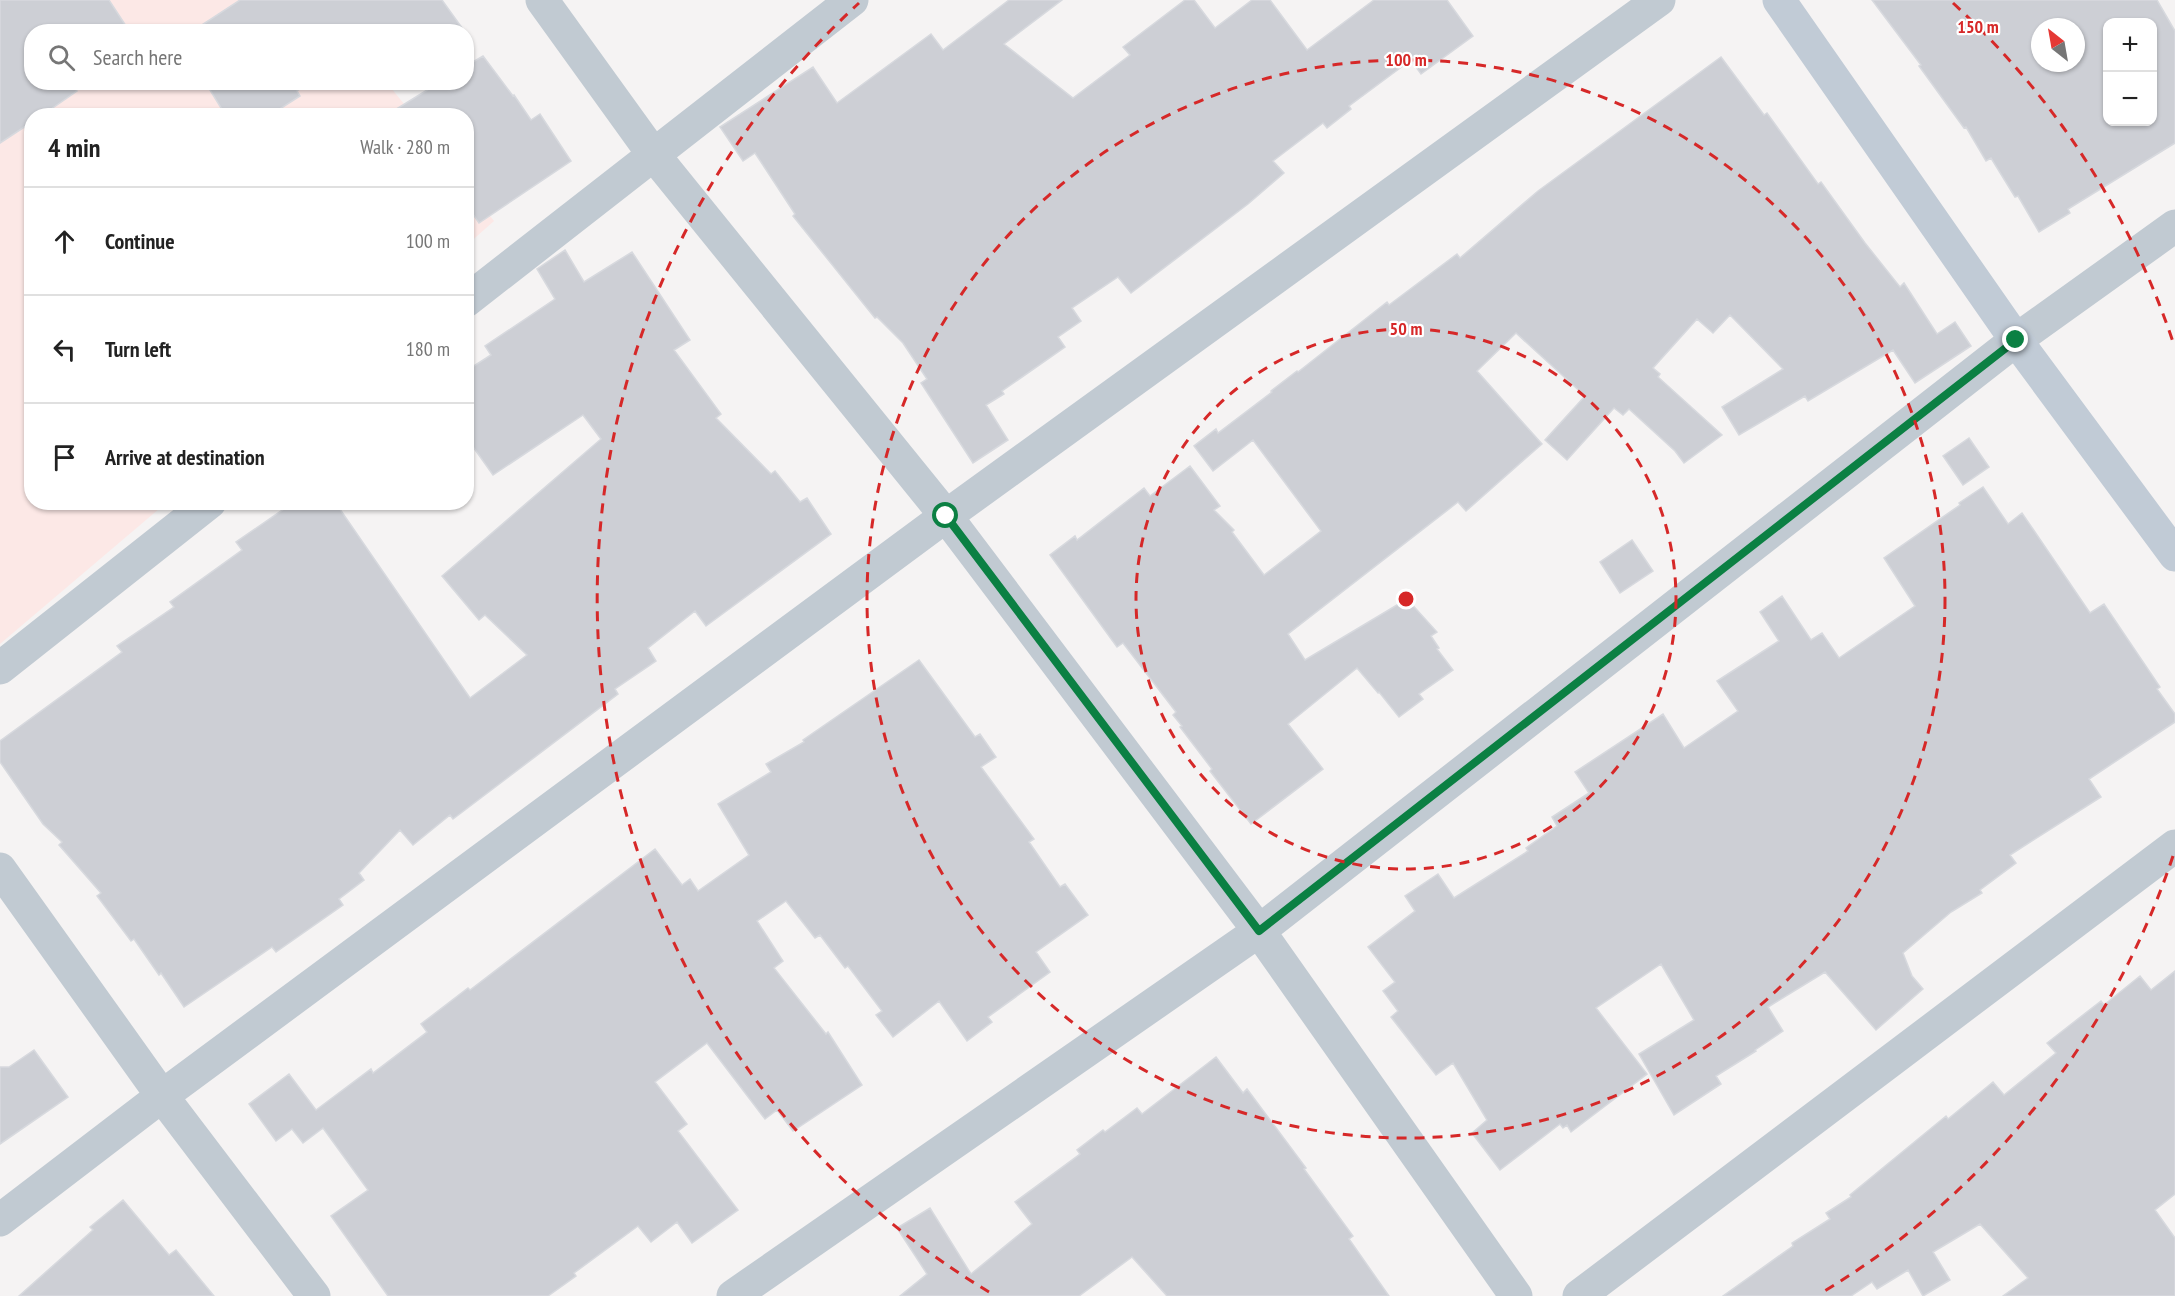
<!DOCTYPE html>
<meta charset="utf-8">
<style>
:root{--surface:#fff;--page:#f6f6f6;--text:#222;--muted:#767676;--line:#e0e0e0}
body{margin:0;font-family:"PT Sans Narrow",sans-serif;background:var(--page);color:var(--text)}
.controls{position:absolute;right:18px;top:18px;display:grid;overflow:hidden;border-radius:12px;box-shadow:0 2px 4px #0004}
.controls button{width:54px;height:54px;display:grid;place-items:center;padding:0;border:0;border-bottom:2px solid var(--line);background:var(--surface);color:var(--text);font:30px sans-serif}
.compass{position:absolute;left:2031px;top:18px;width:54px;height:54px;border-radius:50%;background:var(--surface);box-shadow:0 2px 4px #0004;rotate:329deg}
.stop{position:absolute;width:18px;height:18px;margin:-14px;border:4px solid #0b8043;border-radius:50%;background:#fff}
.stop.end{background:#0b8043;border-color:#fff;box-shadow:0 2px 6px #0008}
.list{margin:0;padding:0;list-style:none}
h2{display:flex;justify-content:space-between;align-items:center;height:78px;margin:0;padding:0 24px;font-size:26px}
h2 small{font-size:20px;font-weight:400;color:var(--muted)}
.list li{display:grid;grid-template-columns:39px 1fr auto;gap:18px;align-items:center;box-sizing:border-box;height:108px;padding:0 24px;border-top:2px solid var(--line)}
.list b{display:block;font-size:22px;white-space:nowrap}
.list em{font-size:20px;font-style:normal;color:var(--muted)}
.icon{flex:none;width:33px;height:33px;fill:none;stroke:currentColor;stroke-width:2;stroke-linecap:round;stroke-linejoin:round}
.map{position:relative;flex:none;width:2175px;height:1296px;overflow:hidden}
.search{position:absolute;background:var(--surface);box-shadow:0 2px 4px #0004;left:24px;top:24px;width:450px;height:66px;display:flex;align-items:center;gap:15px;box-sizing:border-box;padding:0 21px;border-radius:24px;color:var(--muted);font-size:22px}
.panel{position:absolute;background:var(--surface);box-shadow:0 2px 4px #0004;left:24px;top:108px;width:450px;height:402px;border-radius:24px}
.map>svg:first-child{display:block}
.medical{fill:#fce8e6}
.building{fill:#cdcfd5;stroke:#d7d9de;stroke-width:1.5;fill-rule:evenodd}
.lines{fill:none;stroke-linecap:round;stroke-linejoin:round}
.minor{stroke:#c1cad2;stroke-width:33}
.secondary{stroke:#c1cbd6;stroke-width:33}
.route{stroke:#0b8043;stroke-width:8}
.ring{fill:none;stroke:#d62828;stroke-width:3;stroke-dasharray:10 8}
.centre{fill:#d62828;stroke:#fff;stroke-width:3}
.ring-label{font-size:18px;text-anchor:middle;font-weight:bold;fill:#d62828;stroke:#fff;stroke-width:4.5;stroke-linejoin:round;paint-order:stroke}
</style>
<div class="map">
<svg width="2175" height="1296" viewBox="0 0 2175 1296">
<rect width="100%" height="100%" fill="#f5f3f3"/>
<!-- medical -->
<path class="medical" d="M 0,0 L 323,0 L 348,31 L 32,32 L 32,82 L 387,83 L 413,115 L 32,116 L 32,502 L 166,503 L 0,644 Z
M 466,185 L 494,221 L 467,245 L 466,245 Z"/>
<!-- building -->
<path class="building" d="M 0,0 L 109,0 L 130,32 L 32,32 L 32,82 L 71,82 L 77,91 L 41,116 L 32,116 L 32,122 L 0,143 Z
M 240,0 L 442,0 L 465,32 L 191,32 Z
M 1009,0 L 1062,0 L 1004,44 L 1073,98 L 1130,55 L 1123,47 L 1185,0 L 1194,0 L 1215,28 L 1252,0 L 1270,0 L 1307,50 L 1374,0 L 1447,0 L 1473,36 L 1421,74 L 1411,60 L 1349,106 L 1351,109 L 1327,128 L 1323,123 L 1273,161 L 1284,173 L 1248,204 L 1131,293 L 1118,277 L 1072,308 L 1081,321 L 1058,337 L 1065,347 L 1002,391 L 1004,394 L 986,405 L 1008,440 L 973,463 L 921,383 L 927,379 L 903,343 L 877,317 L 875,318 L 793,216 L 795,214 L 755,153 L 743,161 L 720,127 L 813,67 L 837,103 L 931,34 L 943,50 Z
M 1872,0 L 2157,0 L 2175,31 L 2175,143 L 2068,209 L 2070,213 L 2039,232 L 2018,196 L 2015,197 L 1991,158 L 1986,161 L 1966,127 L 1964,128 L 1919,66 L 1921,65 ZM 2108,22 L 2152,22 L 2152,122 L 2108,122 ZM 2040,27 L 2076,27 L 2076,63 L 2040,63 Z
M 483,56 L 513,96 L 514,95 L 531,120 L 540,114 L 571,161 L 479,223 L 466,204 L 466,116 L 385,116 L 440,82 L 466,82 L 466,66 Z
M 1721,57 L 1764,115 L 1767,113 L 1818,184 L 1821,182 L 1865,243 L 1900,287 L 1904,283 L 1937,334 L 1955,322 L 1971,346 L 1915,383 L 1893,350 L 1808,401 L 1805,396 L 1739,435 L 1722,407 L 1783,369 L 1730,315 L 1713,333 L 1697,319 L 1653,368 L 1660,374 L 1658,377 L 1722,435 L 1684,463 L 1675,451 L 1629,409 L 1623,415 L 1614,408 L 1567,460 L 1545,440 L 1585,396 L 1516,333 L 1477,371 L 1542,444 L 1466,511 L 1458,502 L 1288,634 L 1305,660 L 1407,599 L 1437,632 L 1431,636 L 1439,648 L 1437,649 L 1453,670 L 1419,694 L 1423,699 L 1399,717 L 1379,692 L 1378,693 L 1357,668 L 1288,724 L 1323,769 L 1251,824 L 1210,771 L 1212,769 L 1180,727 L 1182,726 L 1173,715 L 1176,712 L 1123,643 L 1117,647 L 1050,555 L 1075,536 L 1077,540 L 1144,488 L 1150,496 L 1190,466 L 1220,506 L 1214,510 L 1234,530 L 1232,532 L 1264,575 L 1321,531 L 1253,440 L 1213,471 L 1194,446 L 1216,429 L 1218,433 L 1272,392 L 1271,391 L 1297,371 L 1298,372 L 1387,302 L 1389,305 L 1457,254 L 1460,258 L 1538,191 Z
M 205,82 L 310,82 L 297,91 L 300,96 L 269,116 L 226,116 Z
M 565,250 L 584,282 L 632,252 L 690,340 L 674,350 L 721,414 L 716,418 L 771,474 L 775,471 L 800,502 L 807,498 L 831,534 L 706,626 L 695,611 L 648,648 L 656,661 L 615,689 L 618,694 L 453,819 L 450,815 L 413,845 L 400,830 L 359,873 L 364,880 L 339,899 L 343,905 L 276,952 L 272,947 L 184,1007 L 161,973 L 159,975 L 134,939 L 131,941 L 97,896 L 101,893 L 59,845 L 62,842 L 43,824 L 0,762 L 0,741 L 122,652 L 117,646 L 174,607 L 170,602 L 242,550 L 236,542 L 294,502 L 335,502 L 470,698 L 527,655 L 485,615 L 479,620 L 442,576 L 601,439 L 583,415 L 493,475 L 466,437 L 466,371 L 491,355 L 485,346 L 555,299 L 537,269 Z
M 1969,438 L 1989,467 L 1963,485 L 1943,456 Z
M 1983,487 L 2008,524 L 2022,513 L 2090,613 L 2104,604 L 2160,687 L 2157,689 L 2175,714 L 2175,722 L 2089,779 L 2101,797 L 2010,855 L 2016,863 L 1980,890 L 1982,893 L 1951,912 L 1903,953 L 1912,976 L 1923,989 L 1876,1030 L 1825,972 L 1768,1007 L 1783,1031 L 1755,1050 L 1756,1051 L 1716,1076 L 1721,1084 L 1674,1115 L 1639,1054 L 1694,1020 L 1661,964 L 1596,1008 L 1647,1074 L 1571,1132 L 1567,1125 L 1563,1128 L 1560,1124 L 1500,1170 L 1472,1133 L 1487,1120 L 1453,1063 L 1436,1075 L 1391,1017 L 1398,1011 L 1383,991 L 1395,982 L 1368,947 L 1415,911 L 1405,896 L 1438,874 L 1454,898 L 1528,851 L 1526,848 L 1557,826 L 1552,817 L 1589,793 L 1575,772 L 1663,714 L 1684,748 L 1738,711 L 1717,681 L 1779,641 L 1760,612 L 1782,596 L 1811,640 L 1822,633 L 1839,658 L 1915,606 L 1884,558 L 1960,505 L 1959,503 Z
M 1632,540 L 1653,571 L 1620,593 L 1600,562 Z
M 919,660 L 975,737 L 980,734 L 996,757 L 981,767 L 1034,839 L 1029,842 L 1060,887 L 1065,884 L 1088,915 L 1036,952 L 1050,972 L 988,1017 L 992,1022 L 967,1041 L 939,1001 L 893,1037 L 876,1015 L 882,1011 L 848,966 L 845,968 L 820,935 L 815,938 L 786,901 L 757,921 L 783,961 L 774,968 L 826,1034 L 828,1032 L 862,1085 L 793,1131 L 777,1110 L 765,1119 L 707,1043 L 655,1082 L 687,1124 L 678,1131 L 738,1210 L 692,1243 L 677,1222 L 651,1242 L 638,1226 L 574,1273 L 576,1276 L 548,1296 L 388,1296 L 331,1216 L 368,1190 L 323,1128 L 303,1143 L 292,1129 L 276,1141 L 249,1104 L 289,1074 L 316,1110 L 371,1069 L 373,1073 L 427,1032 L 421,1024 L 468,988 L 470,990 L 655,849 L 682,885 L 690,879 L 698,891 L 749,855 L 718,804 L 771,772 L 766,764 L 804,742 L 803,740 Z
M 2175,971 L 2175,1194 L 2155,1210 L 2175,1238 L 2175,1296 L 2003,1296 L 2028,1278 L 1980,1224 L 1933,1252 L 1950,1280 L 1923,1296 L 1908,1270 L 1877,1289 L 1872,1282 L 1851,1296 L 1723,1296 L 1793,1246 L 1792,1243 L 1830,1219 L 1826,1213 L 1851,1197 L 1850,1195 L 1946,1116 L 1948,1119 L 1993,1082 L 2004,1095 L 2056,1053 L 2047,1043 L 2101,1001 L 2104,1005 L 2140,976 L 2151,990 Z
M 34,1050 L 68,1097 L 0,1144 L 0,1067 L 9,1067 Z
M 1216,1057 L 1243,1093 L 1247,1089 L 1306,1168 L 1304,1169 L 1353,1236 L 1349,1239 L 1389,1296 L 1167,1296 L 1132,1257 L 1079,1296 L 900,1296 L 927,1274 L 897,1228 L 930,1208 L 971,1274 L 1032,1224 L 1015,1202 L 1080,1154 L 1077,1150 L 1103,1130 L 1105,1132 L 1137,1108 L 1142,1114 Z
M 123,1200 L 169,1255 L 176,1250 L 214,1296 L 19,1296 L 93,1230 L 90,1227 Z"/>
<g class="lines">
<!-- minor -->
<path class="minor" d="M 542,0 L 653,154 L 946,516 L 1259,931 L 1516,1296
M 466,301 L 852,0
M 0,668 L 210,502
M 0,869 L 162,1096 L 314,1296
M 0,1220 L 162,1096 L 946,516 L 1659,0
M 733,1296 L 1259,931 L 2016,340 L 2175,226
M 1579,1296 L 2175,846"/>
<!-- secondary -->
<path class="secondary" d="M 1779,0 L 2016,340 L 2175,555"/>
</g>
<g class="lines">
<!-- route -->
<path class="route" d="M 946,516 L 1259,931 L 2016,340"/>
</g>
<!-- distance rings -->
<g class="ring">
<circle cx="1406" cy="599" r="270"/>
<circle cx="1406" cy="599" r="539"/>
<path d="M2173 856A809 809 0 0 1 1823 1292M989 1292A809 809 0 0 1 859 3M1953 3A809 809 0 0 1 2173 342"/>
</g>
<circle cx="1406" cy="599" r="9" class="centre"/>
<g class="ring-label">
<text x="1978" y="33">150 m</text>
<text x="1406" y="66">100 m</text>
<text x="1406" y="335">50 m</text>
</g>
</svg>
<div class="controls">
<button>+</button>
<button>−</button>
</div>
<svg class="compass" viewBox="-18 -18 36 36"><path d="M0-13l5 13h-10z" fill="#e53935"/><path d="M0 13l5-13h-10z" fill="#767676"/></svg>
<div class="stop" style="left:946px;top:516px"></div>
<div class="stop end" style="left:2016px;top:340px"></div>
<div class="search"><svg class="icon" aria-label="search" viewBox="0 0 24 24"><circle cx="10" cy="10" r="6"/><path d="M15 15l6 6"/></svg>Search here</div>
<section class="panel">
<h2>4 min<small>Walk · 280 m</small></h2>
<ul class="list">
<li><svg class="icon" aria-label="ahead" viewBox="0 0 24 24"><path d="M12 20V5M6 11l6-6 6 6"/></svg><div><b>Continue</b></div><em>100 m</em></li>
<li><svg class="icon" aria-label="left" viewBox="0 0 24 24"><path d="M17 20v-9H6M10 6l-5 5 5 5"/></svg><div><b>Turn left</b></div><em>180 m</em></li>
<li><svg class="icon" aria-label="arrive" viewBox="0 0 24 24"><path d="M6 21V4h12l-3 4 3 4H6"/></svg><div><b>Arrive at destination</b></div></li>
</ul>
</section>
</div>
